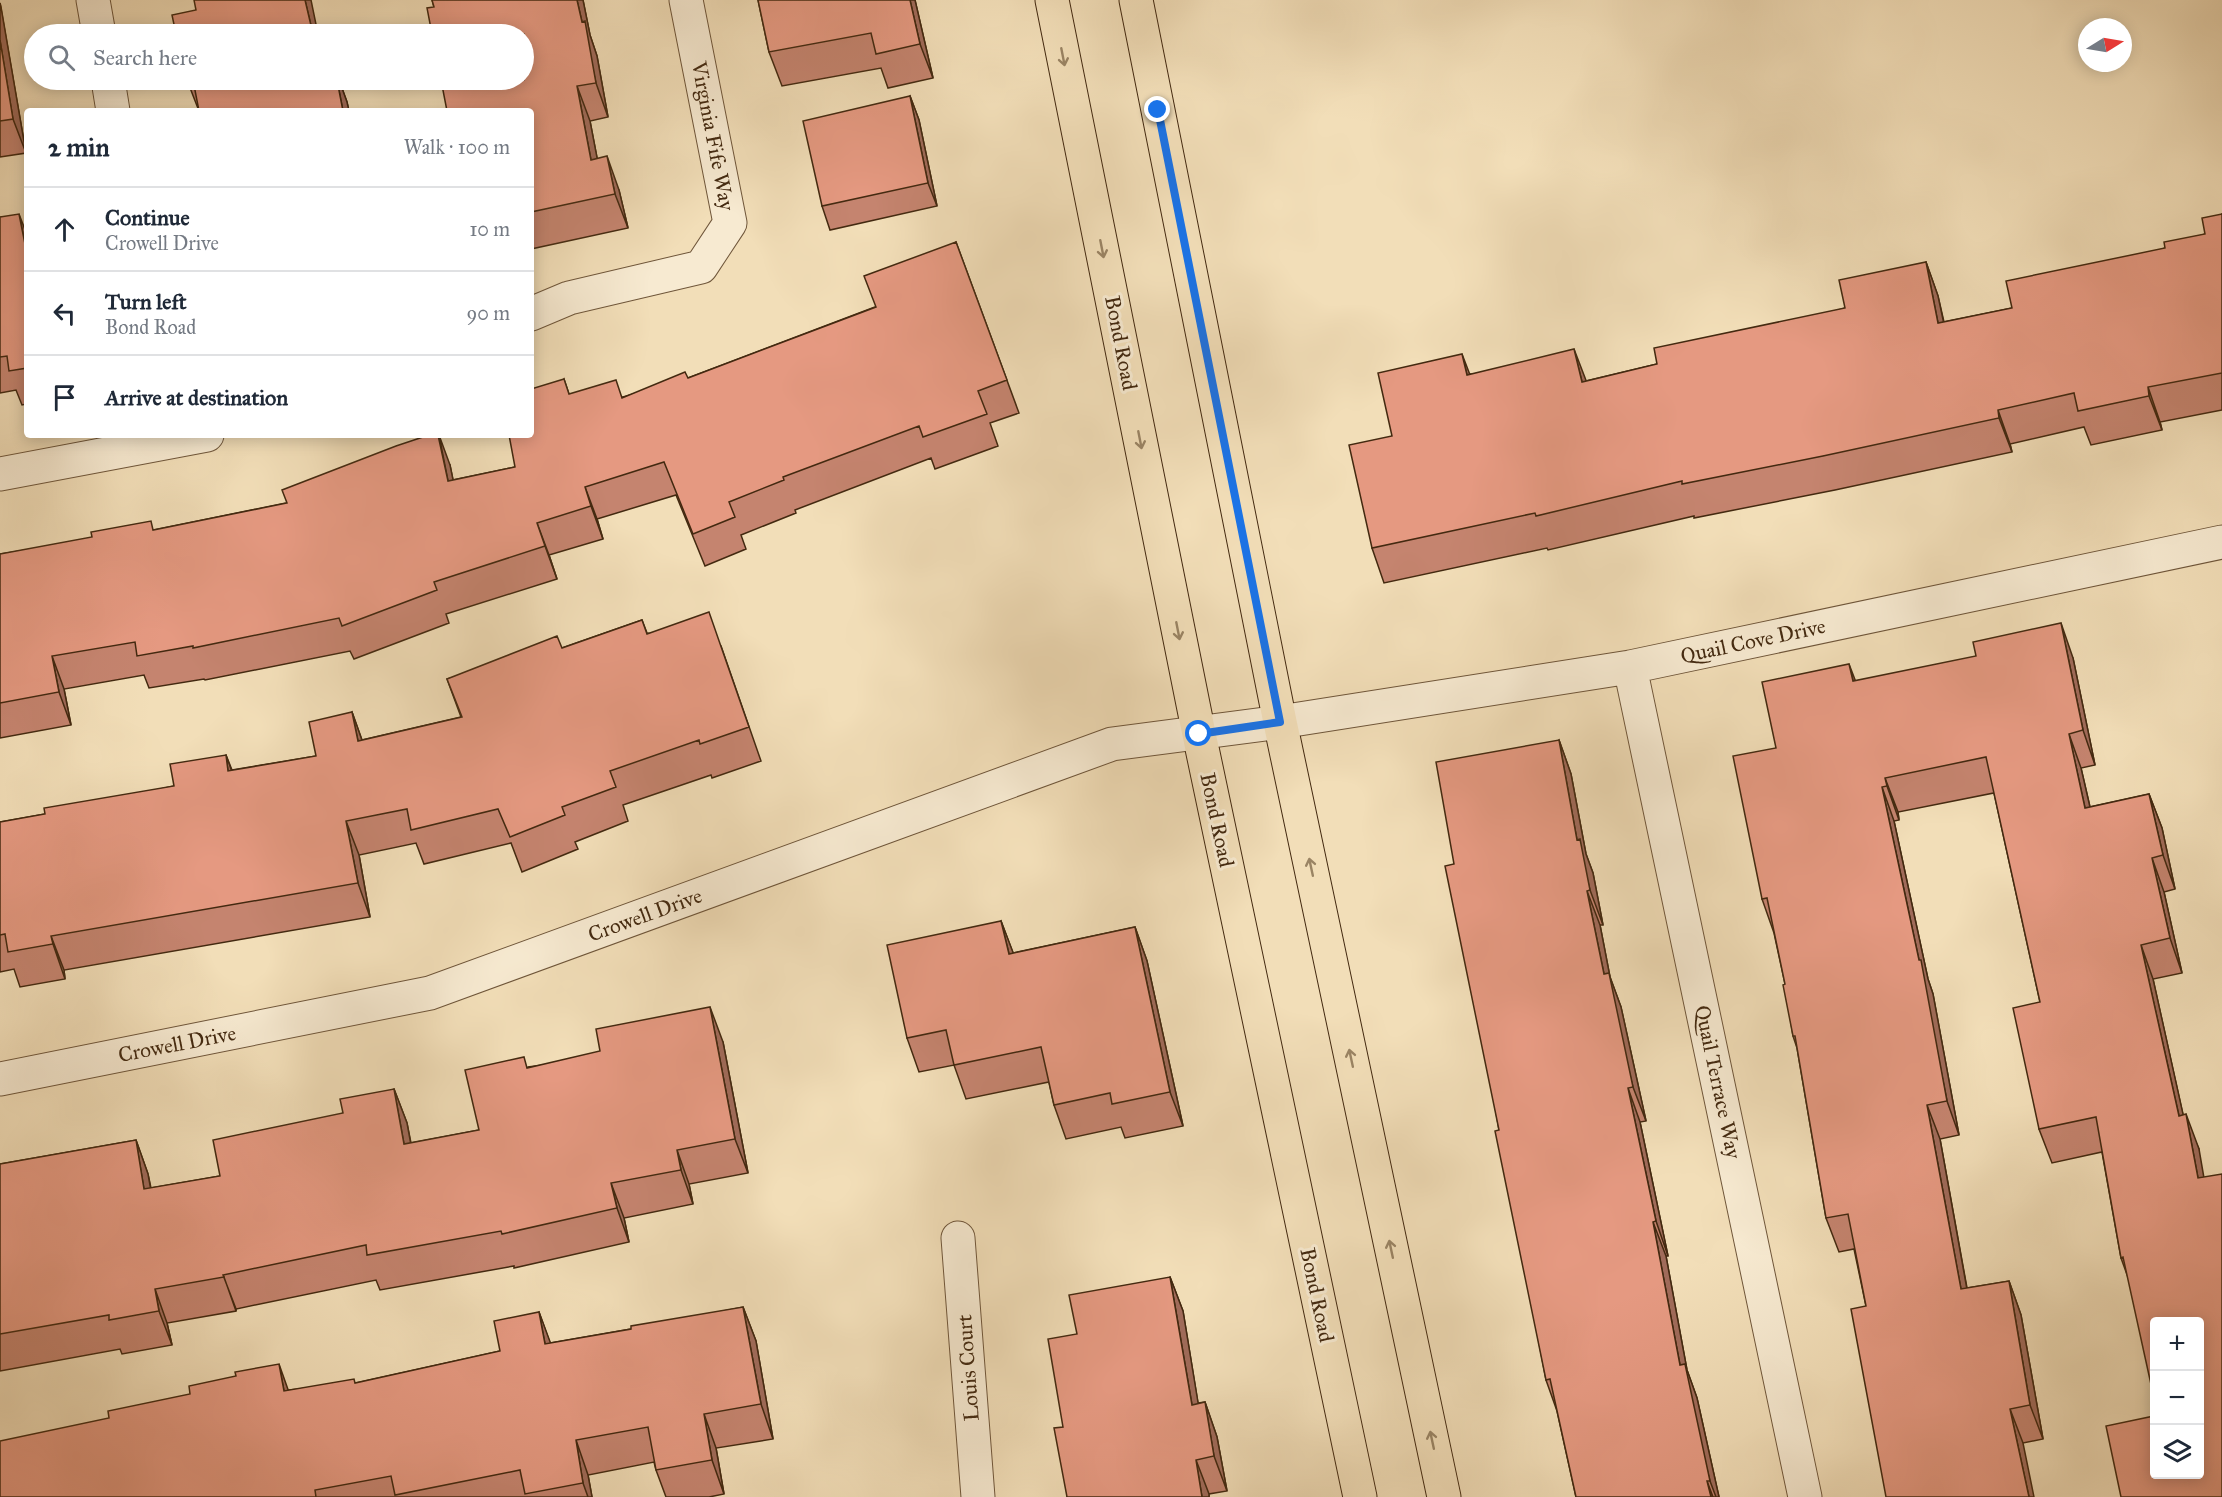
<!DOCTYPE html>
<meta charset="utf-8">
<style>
:root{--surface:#fff;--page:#f2f2f3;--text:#1f2937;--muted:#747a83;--line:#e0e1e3}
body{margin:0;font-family:"IM FELL Great Primer",serif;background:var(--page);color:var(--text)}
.controls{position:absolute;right:18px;bottom:18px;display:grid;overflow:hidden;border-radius:6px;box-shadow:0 3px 15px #0003}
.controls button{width:54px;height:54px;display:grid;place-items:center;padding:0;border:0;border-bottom:2px solid var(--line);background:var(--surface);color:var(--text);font:30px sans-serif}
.compass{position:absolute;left:2078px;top:18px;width:54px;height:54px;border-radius:50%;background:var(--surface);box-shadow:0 3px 15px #0003;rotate:79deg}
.stop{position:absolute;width:18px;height:18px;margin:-14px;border:4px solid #1a73e8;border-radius:50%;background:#fff}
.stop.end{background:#1a73e8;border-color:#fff;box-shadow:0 2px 6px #0008}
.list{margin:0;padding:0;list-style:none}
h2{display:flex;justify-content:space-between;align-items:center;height:78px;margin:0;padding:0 24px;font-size:26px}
h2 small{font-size:20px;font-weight:400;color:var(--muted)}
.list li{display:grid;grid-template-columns:39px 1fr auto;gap:18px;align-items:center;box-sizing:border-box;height:84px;padding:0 24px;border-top:2px solid var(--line)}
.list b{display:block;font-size:22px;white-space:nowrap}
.list p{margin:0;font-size:20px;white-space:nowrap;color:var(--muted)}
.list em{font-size:20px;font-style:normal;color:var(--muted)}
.icon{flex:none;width:33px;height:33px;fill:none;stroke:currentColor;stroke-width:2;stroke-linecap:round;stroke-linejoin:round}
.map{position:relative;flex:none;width:2222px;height:1497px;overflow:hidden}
.search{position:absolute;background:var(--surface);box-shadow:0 3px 15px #0003;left:24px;top:24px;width:510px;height:66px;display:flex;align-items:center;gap:15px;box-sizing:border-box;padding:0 21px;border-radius:33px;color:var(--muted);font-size:22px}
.panel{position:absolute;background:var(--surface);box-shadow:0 3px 15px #0003;left:24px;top:108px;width:510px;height:330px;border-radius:6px}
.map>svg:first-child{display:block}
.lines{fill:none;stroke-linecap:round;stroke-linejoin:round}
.minor-casing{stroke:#6f563a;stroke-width:35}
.tertiary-casing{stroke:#6f563a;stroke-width:35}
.primary-casing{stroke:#432910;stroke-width:35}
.minor{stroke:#f7ead1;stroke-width:33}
.tertiary{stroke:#f7ead1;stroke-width:33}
.primary{stroke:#f2deb8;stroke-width:33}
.wall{fill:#c5846f;stroke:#432910;stroke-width:1.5}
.shaded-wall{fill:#a06b5a;stroke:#432910;stroke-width:1.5}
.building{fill:#e59981;stroke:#432910;stroke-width:1.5}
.oneway{stroke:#9a8464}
.route{stroke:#1a73e8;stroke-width:8}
.labels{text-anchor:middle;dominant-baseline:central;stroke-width:6;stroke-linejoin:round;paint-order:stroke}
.street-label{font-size:21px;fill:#432910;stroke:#f7ead1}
</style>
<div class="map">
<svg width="2222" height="1497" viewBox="0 0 2222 1497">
<rect width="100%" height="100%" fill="#f2deb8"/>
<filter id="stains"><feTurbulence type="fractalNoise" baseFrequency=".00333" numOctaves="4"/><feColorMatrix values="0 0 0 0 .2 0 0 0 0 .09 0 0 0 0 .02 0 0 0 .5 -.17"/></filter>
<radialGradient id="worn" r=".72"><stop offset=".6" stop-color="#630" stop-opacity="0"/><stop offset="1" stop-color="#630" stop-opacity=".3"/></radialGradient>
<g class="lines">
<!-- minor casing -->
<g class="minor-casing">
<path id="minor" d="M 93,0 L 99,34
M 108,80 L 113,111
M 531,314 L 569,298 L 701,267 L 730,223 L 686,0
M 0,474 L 207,435
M 1630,667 L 1805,1497
M 1280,722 L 1630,667 L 2222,542
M 958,1238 L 978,1497"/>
</g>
<!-- tertiary casing -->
<g class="tertiary-casing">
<path id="tertiary" d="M 0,1079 L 430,993 L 1112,744 L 1280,722"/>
</g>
<!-- primary casing -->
<g class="primary-casing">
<path id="primary" d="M 1052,0 L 1199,734 L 1360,1497
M 1136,0 L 1280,722 L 1444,1497"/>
</g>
<!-- minor -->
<use href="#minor" class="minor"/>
<!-- tertiary -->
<use href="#tertiary" class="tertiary"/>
<!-- primary -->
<use href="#primary" class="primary"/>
</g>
<!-- wall -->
<path class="wall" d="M 432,0 L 583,0 L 590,35 L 597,56 L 608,117 L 590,121 L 597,158 L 619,190 L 628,228 L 531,249 L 531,111 L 434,7 Z
M 758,0 L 915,0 L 933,78 L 888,88 L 881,68 L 782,86 L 769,52 Z
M 0,3 L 26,153 L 0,157 Z
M 187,80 L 339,80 L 347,102 L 349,111 L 199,111 Z
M 910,96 L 919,120 L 937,206 L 830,230 L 822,206 Z
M 2222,214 L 2222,410 L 2160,422 L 2162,430 L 2091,445 L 2084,427 L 2010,444 L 2012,452 L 1835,490 L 1694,518 L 1694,516 L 1548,550 L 1547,548 L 1384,583 L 1372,548 L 1470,374 L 1586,381 L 1657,364 L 1845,308 L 1926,262 L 1938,296 L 1944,322 L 2012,308 L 2165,248 L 2205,234 Z
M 0,217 L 27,235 L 27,404 L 22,405 L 16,390 L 0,393 Z
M 956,242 L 1019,413 L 990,423 L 998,446 L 935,469 L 931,458 L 795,510 L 796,513 L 741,535 L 746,549 L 705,566 L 676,495 L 597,519 L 603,539 L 549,555 L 557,579 L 446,614 L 449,623 L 354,659 L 350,651 L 205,680 L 204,679 L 149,688 L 144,675 L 64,689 L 71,725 L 0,738 L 0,554 L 154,530 L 286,503 L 450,465 L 453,480 L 515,467 L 564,379 L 569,394 L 623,397 L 688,378 L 875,307 Z
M 642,620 L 647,633 L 721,646 L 761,761 L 712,778 L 711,775 L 623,805 L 628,821 L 575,842 L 578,849 L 522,872 L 511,843 L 424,864 L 416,843 L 359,855 L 370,917 L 64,970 L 65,979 L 20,987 L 14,969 L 0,972 L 0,822 L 45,814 L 174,786 L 226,755 L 232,770 L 316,756 L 352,712 L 362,740 L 461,717 L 447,679 L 562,648 Z
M 2073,658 L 2095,765 L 2081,768 L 2090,807 L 2149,794 L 2162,828 L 2175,889 L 2164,892 L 2182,973 L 2153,979 L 2183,1115 L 2199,1149 L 2199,1474 L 2121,1258 L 2102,1152 L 2052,1163 L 2039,1129 L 2040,1002 L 1994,793 L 1898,812 L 1899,820 L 1894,821 L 1928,979 L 1933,994 L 1959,1135 L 1940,1139 L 1967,1288 L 2009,1281 L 2021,1315 L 2043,1439 L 2023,1443 L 1866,1306 L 1854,1249 L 1839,1252 L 1826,1218 L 1797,1048 L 1793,1036 L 1785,984 L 1774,933 L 1762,899 L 1776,748 L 1855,681 Z
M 1559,740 L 1571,774 L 1586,854 L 1593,873 L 1603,925 L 1600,925 L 1610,977 L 1621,1007 L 1646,1121 L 1640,1122 L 1668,1256 L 1666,1256 L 1687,1370 L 1697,1398 L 1719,1497 L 1576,1497 L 1557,1411 L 1546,1380 L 1499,1130 L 1454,864 Z
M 1001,921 L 1013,953 L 1135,927 L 1147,961 L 1183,1126 L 1125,1138 L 1121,1127 L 1066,1139 L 1054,1105 L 1049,1082 L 966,1099 L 954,1065 L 919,1072 L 907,1038 Z
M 723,1042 L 748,1173 L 689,1184 L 693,1204 L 624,1218 L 629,1242 L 514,1268 L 514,1266 L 380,1290 L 376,1280 L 236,1309 L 236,1311 L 167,1323 L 172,1345 L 122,1354 L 120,1349 L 0,1371 L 0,1164 L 136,1140 L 148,1174 L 151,1188 L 220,1176 L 343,1113 L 394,1089 L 407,1123 L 411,1143 L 479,1130 L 528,1067 Z
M 1170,1277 L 1183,1311 L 1198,1403 L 1205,1402 L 1217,1437 L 1227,1491 L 1209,1494 L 1209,1497 L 1067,1497 L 1063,1427 L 1077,1334 Z
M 743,1307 L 756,1341 L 773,1439 L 716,1448 L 724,1494 L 709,1497 L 666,1497 L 656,1470 L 654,1462 L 588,1475 L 592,1497 L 0,1497 L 289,1390 L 356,1383 L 500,1351 L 539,1312 L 550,1343 L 631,1329 Z"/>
<!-- shaded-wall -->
<path class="shaded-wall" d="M 305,0 L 311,0 L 318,34 L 313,34 Z
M 577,0 L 583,0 L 590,35 L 597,56 L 608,117 L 596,83 Z
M 910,0 L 915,0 L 933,78 L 920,44 Z
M 0,3 L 1,7 L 26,153 L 13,119 L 0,40 Z
M 337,80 L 339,80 L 347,102 L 349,111 L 343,111 Z
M 577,86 L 590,121 L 604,194 L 591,160 Z
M 910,96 L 919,120 L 937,206 L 928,183 Z
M 607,156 L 619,190 L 628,228 L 615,194 Z
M 19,214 L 27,235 L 27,254 Z
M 1926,262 L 1938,296 L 1951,357 L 1938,323 Z
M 1574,349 L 1587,383 L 1582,382 Z
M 1462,354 L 1475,388 L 1467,375 Z
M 2148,387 L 2160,422 L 2162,430 L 2149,396 Z
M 1998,410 L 2010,444 L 2012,452 L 1999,418 Z
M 439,435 L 450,465 L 460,514 L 448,481 Z
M 585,487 L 597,519 L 603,539 L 591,506 Z
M 537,523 L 549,555 L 557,579 L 545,546 Z
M 2061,623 L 2073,658 L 2095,765 L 2083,730 Z
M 52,656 L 64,689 L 71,725 L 59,692 Z
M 1849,664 L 1862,698 L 1853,681 Z
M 352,712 L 364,746 L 358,741 Z
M 2069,734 L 2081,768 L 2098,842 L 2085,808 Z
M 1559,740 L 1571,774 L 1586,854 L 1593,873 L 1603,925 L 1590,890 L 1577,840 Z
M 226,755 L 238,789 L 228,771 Z
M 1885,778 L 1898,812 L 1899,820 L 1887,786 Z
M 1882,787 L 1894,821 L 1928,979 L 1933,994 L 1959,1135 L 1947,1101 L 1919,960 Z
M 2149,794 L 2162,828 L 2175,889 L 2163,855 Z
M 346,821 L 359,855 L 370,917 L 358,883 Z
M 2152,858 L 2164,892 L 2182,973 L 2170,938 Z
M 1587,891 L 1600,925 L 1610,977 L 1621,1007 L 1646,1121 L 1633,1087 L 1604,974 Z
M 1001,921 L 1014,955 L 1009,954 Z
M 1135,927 L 1147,961 L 1183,1126 L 1170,1092 Z
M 51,936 L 64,970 L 65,979 L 53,944 Z
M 2141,945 L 2153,979 L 2191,1150 L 2179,1116 Z
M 710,1007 L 723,1042 L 748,1173 L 735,1139 Z
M 1628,1088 L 1640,1122 L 1668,1256 L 1656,1221 Z
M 394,1089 L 407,1123 L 417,1178 L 404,1144 Z
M 1927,1105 L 1940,1139 L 1973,1323 L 1961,1289 Z
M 2186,1114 L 2199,1149 L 2210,1213 L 2198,1178 Z
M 136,1140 L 148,1174 L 157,1224 L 144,1189 Z
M 677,1150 L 689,1184 L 693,1204 L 681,1170 Z
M 611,1183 L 624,1218 L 629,1242 L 617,1208 Z
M 1653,1222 L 1666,1256 L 1687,1370 L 1697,1398 L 1719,1497 L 1716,1497 L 1710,1481 L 1680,1365 Z
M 223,1275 L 236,1309 L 236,1311 L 224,1277 Z
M 1170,1277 L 1183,1311 L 1204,1439 L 1192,1405 Z
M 2009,1281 L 2021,1315 L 2043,1439 L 2030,1405 Z
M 155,1289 L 167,1323 L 172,1345 L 159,1311 Z
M 743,1307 L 756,1341 L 773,1439 L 761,1404 Z
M 539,1312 L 552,1347 L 545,1344 Z
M 279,1364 L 291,1398 L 284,1391 Z
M 1205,1402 L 1217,1437 L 1227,1491 L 1214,1456 Z
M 2010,1409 L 2023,1443 L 2034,1497 L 2029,1497 Z
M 704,1414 L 716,1448 L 724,1494 L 712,1460 Z
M 576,1440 L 588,1475 L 592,1497 L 588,1497 L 583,1483 Z
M 1196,1460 L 1209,1494 L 1209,1497 L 1202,1497 Z
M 1707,1481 L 1713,1497 L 1711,1497 Z"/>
<!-- building -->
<path class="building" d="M 194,0 L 305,0 L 313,34 L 176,34 L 172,15 L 196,10 Z
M 432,0 L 577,0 L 582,22 L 585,21 L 596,83 L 577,86 L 591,160 L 607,156 L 615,194 L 531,212 L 531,111 L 447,111 L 441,80 L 524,80 L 524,34 L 432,34 L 427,8 L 434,7 Z
M 758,0 L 910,0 L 920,44 L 876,54 L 871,33 L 769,52 Z
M 0,40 L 13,119 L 0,121 Z
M 193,80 L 337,80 L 343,111 L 199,111 Z
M 910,96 L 928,183 L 822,206 L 803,121 Z
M 19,214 L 27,254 L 27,368 L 9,371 L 7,356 L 0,357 L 0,217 Z
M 2222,214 L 2222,373 L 2148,387 L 2149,396 L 2078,411 L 2074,393 L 1998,410 L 1999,418 L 1823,456 L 1682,484 L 1682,481 L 1536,516 L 1535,513 L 1372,548 L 1349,445 L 1392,436 L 1378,373 L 1462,354 L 1467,375 L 1574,349 L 1582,382 L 1657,364 L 1654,348 L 1845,308 L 1839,280 L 1926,262 L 1938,323 L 2012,308 L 2006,281 L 2165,248 L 2164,242 L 2205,234 L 2202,218 Z
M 956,242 L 1007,380 L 978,391 L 987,414 L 923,437 L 919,426 L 783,477 L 784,480 L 729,502 L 735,517 L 693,534 L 664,462 L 585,487 L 591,506 L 537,523 L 545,546 L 434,582 L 437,590 L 342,626 L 339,618 L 193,648 L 193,646 L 137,656 L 135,642 L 52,656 L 59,692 L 0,703 L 0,554 L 92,537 L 91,532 L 151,521 L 153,530 L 287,503 L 282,490 L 396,446 L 429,435 L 438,435 L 448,481 L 515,467 L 509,435 L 531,435 L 531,389 L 564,379 L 569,394 L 616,380 L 622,398 L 685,372 L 688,378 L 876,307 L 864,276 Z
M 709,612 L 749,727 L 700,744 L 699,740 L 610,771 L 616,787 L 562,807 L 565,815 L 510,837 L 498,809 L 411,830 L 407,809 L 346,821 L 358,883 L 51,936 L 53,944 L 8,952 L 5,934 L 0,935 L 0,822 L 45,814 L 44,808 L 174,786 L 170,764 L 226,755 L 228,771 L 316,756 L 309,722 L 352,712 L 358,741 L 462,717 L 447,679 L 557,636 L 562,648 L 642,620 L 647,634 Z
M 2061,623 L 2083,730 L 2069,734 L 2085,808 L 2149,794 L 2163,855 L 2152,858 L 2170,938 L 2141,945 L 2179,1116 L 2186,1114 L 2198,1178 L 2222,1174 L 2222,1497 L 2121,1497 L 2106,1426 L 2154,1416 L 2154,1474 L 2199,1474 L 2199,1322 L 2154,1322 L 2154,1398 L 2123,1257 L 2121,1258 L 2096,1117 L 2039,1129 L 2013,1008 L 2040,1002 L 1986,757 L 1885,778 L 1887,786 L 1882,787 L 1919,960 L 1921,960 L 1947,1101 L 1927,1105 L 1961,1289 L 2009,1281 L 2030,1405 L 2010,1409 L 2029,1497 L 1886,1497 L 1851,1309 L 1866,1306 L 1848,1214 L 1826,1218 L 1795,1036 L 1793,1036 L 1783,985 L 1785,984 L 1767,898 L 1762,899 L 1733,756 L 1776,748 L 1762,682 L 1849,664 L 1853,681 L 1976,656 L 1973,642 Z
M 1559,740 L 1577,840 L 1580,839 L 1590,890 L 1587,891 L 1604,974 L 1609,973 L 1633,1087 L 1628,1088 L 1656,1221 L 1653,1222 L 1680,1365 L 1685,1364 L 1710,1481 L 1707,1481 L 1711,1497 L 1576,1497 L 1550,1379 L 1546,1380 L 1495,1131 L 1499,1130 L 1445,866 L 1454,864 L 1436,762 Z
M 1001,921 L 1009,954 L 1135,927 L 1170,1092 L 1112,1104 L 1110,1093 L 1054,1105 L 1041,1047 L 954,1065 L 946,1030 L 907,1038 L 887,945 Z
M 710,1007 L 735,1139 L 677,1150 L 681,1170 L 611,1183 L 617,1208 L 502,1234 L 501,1231 L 367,1255 L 366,1245 L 223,1275 L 224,1277 L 155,1289 L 159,1311 L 109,1320 L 109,1315 L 0,1334 L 0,1164 L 136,1140 L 144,1189 L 220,1176 L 213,1140 L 343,1113 L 340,1099 L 394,1089 L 404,1144 L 479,1130 L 465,1070 L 524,1057 L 527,1068 L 600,1051 L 596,1029 Z
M 1170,1277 L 1192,1405 L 1205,1402 L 1214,1456 L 1196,1460 L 1202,1497 L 1067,1497 L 1054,1428 L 1063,1427 L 1048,1339 L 1077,1334 L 1069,1295 Z
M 743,1307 L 761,1404 L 704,1414 L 712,1460 L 656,1470 L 648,1427 L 576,1440 L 583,1483 L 525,1494 L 520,1470 L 395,1495 L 391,1476 L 315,1490 L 316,1497 L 0,1497 L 0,1441 L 109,1418 L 108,1411 L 190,1394 L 189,1386 L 236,1376 L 235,1372 L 279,1364 L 284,1391 L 354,1379 L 355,1383 L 500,1351 L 494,1321 L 539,1312 L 545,1344 L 631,1329 L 631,1326 Z"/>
<!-- one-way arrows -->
<defs><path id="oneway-shaft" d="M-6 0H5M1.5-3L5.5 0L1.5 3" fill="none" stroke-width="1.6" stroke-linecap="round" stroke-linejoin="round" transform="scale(1.5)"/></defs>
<g class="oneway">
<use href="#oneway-shaft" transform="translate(1063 57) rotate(79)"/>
<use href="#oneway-shaft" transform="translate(1102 249) rotate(79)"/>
<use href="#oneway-shaft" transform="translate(1140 440) rotate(79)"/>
<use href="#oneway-shaft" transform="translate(1178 631) rotate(79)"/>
<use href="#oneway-shaft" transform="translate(1311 867) rotate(-102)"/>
<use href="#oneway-shaft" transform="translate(1351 1058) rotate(-102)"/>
<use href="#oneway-shaft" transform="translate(1391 1249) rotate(-102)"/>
<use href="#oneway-shaft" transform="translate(1432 1440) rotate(-102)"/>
</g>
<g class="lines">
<!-- route -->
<path class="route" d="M 1158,110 L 1280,722 L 1199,734"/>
</g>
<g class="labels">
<!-- street labels -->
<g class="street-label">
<text transform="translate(713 136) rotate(79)">Virginia Fife Way</text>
<text transform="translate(1121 343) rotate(79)">Bond Road</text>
<text transform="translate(1753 641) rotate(-12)">Quail Cove Drive</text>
<text transform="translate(1217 820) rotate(78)">Bond Road</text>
<text transform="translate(645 915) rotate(-20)">Crowell Drive</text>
<text transform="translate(177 1044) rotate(-11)">Crowell Drive</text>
<text transform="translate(1718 1082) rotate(78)">Quail Terrace Way</text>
<text transform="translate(1317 1295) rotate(78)">Bond Road</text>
<text transform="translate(968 1368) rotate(-94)">Louis Court</text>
</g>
</g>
<rect width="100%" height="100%" filter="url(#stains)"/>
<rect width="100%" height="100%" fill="url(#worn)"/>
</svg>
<div class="controls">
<button>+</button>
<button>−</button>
<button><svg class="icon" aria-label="layers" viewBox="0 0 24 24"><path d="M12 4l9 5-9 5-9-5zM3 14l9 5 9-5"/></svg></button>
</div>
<svg class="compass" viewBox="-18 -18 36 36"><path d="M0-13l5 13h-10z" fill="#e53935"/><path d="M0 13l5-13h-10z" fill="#747a83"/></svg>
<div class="stop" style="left:1199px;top:734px"></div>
<div class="stop end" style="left:1158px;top:110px"></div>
<div class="search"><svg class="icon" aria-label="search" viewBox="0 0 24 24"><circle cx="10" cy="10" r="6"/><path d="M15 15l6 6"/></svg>Search here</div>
<section class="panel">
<h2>2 min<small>Walk · 100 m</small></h2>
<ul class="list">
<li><svg class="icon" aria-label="ahead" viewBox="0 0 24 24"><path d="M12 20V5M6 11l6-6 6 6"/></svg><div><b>Continue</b><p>Crowell Drive</p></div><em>10 m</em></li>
<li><svg class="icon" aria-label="left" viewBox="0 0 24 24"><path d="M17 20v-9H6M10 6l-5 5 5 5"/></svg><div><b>Turn left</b><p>Bond Road</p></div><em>90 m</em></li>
<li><svg class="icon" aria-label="arrive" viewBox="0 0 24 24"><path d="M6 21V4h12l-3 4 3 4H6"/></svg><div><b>Arrive at destination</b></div></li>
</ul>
</section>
</div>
